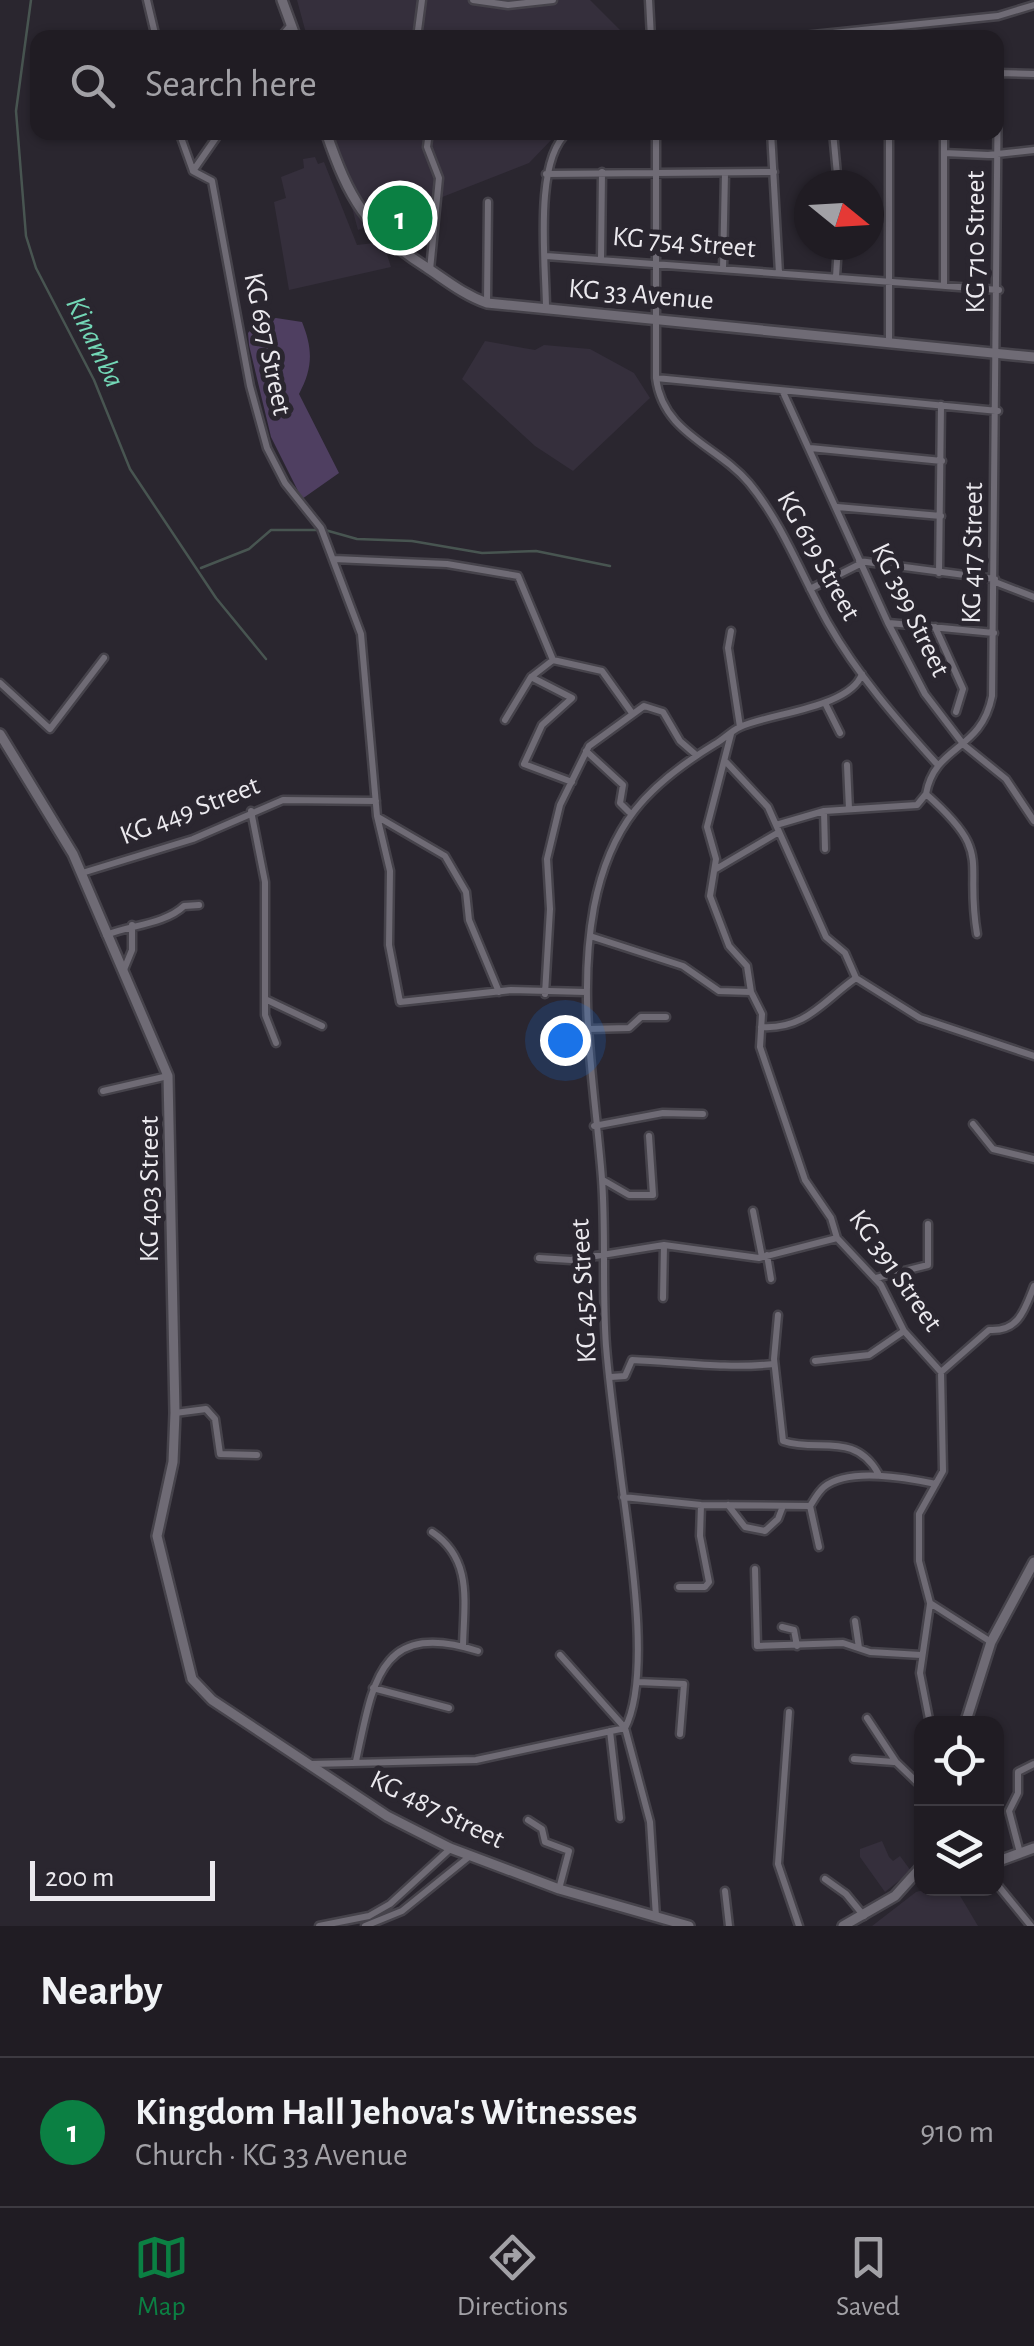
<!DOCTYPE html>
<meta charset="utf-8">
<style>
:root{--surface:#201c23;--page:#2d2930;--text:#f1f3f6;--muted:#a2a1a6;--line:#3d3a41;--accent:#0b8043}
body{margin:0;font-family:"Alegreya Sans",sans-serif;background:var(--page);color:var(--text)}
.controls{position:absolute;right:30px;bottom:30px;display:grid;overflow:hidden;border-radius:20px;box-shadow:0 2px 8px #0004}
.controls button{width:90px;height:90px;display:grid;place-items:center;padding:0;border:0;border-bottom:2px solid var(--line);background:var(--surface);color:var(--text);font:50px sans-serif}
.compass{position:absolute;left:794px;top:170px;width:90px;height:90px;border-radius:50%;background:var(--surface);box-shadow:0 2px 8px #0004;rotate:108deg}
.scale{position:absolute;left:30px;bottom:25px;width:185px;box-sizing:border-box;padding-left:10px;border:5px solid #ebe9ee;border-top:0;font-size:28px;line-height:35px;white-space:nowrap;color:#ebe9ee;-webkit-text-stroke:8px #2a262f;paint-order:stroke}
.you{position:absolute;left:565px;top:1040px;width:35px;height:35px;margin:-25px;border:8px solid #fff;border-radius:50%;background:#1a73e8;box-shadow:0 0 0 15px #1a73e833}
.badge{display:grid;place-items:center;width:65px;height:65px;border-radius:50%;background:var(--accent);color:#fff;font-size:32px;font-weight:700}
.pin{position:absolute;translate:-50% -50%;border:5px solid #fff;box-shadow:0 2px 10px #0006}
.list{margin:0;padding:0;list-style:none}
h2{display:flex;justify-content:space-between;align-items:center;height:130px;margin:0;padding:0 40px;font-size:42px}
h2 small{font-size:32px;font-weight:400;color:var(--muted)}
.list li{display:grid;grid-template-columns:65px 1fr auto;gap:30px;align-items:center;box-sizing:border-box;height:150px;padding:0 40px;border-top:2px solid var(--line)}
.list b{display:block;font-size:38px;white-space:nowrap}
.list p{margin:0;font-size:32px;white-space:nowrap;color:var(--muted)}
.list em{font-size:32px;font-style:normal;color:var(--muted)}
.icon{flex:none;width:55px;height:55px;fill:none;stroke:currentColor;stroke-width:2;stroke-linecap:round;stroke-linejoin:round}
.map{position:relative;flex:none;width:1034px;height:1926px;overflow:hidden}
.search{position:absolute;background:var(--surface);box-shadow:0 2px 8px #0004;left:30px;right:30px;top:30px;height:110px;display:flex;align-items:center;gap:25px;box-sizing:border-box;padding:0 35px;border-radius:20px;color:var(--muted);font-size:38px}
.sheet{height:280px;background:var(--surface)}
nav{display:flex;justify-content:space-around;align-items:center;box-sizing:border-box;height:140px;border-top:2px solid var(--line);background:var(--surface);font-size:28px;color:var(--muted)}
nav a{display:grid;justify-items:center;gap:5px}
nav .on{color:var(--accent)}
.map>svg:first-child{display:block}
.built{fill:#352f3c}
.green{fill:#4f3f61}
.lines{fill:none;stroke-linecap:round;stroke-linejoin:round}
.stream{stroke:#485551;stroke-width:2.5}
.minor-casing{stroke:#46434b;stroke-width:11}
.secondary-casing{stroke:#46434b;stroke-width:14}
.minor{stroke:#6f6b75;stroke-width:6}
.secondary{stroke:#6f6b75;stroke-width:9}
.labels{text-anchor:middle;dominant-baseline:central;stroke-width:10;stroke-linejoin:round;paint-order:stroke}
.street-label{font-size:28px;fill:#ebe9ee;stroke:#2a262f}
.water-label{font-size:30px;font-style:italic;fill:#73d7b6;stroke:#2a262f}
</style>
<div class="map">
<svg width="1034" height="1926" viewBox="0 0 1034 1926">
<rect width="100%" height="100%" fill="#2a262f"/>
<!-- built -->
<path class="built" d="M 297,0 L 590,0 L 627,37 L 307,37 Z
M 332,133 L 558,133 L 529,163 L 358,230 Z
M 315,157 L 318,164 L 324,162 L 357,245 L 383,242 L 391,267 L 289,290 L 274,202 L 286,198 L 281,177 L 304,168 L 303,159 Z
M 485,341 L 535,350 L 544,345 L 590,349 L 634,373 L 650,398 L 573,471 L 535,446 L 462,379 Z
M 882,1841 L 889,1857 L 893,1861 L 900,1856 L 911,1871 L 885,1892 L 860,1857 L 860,1849 Z
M 927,1889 L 956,1889 L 978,1926 L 872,1926 L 916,1892 Z"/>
<!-- green -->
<path class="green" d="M 276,318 L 302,322 C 313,349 313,368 299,394 L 339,473 L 302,499 L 271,437 L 249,345 L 248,333 L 257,323 Z"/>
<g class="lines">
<!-- stream -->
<path class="stream" d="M 31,0 L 16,111 L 26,236 L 36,268 L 94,380 L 130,469 L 216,598 L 266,659
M 325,530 L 357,539 L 412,541 L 482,553 L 536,551 L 610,566
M 201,568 L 249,549 L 271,530 L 317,530"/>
<!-- minor casing -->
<g class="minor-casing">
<path id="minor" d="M 147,0 L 156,38
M 473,0 L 508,5 L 553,0
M 649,0 L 651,38
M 280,38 L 291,25
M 417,38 L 422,0
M 784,38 L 998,16 L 1034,5
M 998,73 L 1034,74
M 179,132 L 193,171 L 212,181 L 250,386 L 267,448 L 285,483 L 321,528 L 361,634 L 377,816 L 390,871 L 389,945 L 400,1002 L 511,990 L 586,992
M 429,132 L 427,147 L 439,178 L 430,270
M 656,132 L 656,378 C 663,434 717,445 749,483 C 783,524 802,577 828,623 C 857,674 897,720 936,763
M 771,132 L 779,273
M 833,132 L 838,185
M 889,132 L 889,342
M 944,132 L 944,286
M 944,153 L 988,155 L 1034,150
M 193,171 L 220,132
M 546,174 L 774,172
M 546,256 L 999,290
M 601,259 L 602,172
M 723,269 L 725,173
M 836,277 L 838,245
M 487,303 L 488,202
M 546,309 C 546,266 533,160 568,132
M 656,378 L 998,411
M 783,392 L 888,623 L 925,694 L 964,745 L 1006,779 L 1034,821
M 810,448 L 942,461
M 837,507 L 941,516
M 334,559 L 447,564 L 518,576 L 553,660
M 859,561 L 995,579
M 939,573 L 941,405
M 995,582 L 1034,597
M 810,589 L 860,564
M 889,623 L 994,633
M 935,627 L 963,689 L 956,712
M 731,631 L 728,648 L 740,727
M 531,677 L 572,698 L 542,725 L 524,764 L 572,782
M 0,683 L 50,729 L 104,658
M 825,703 L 840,733
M 505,720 L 531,677 L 553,660 L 602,671 L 632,713
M 731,734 L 707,827 L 716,859 L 710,896 L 729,946 L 747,966 L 751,992 L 762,1014 L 760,1047 L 805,1180 L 831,1218 L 837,1238 L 881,1285 L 904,1331 L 941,1372 L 943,1471 L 919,1514 L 919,1561 L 930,1603 L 991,1642
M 586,751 L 623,785 L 620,803 L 629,812
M 726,762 L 768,807 L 826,937 L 845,953 L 856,978 L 920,1018 L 1034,1056
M 847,765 L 849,809
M 926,794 C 935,744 981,752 992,696 L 998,73
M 926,794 C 995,855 964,858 977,934
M 251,811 L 265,882 L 265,1015 L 276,1043
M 824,811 L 825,849
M 378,817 L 445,856 L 466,892 L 469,920 L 499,992
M 776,825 L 824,811 L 917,805 L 926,794
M 716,869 L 779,832
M 82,873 L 193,839 L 283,800 L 376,801
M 106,935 C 131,925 165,924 184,906 L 199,905
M 590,936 L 683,966 L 719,991 L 751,992
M 123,972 L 132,950 L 132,925
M 545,994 L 550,909 L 547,859 L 560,805 L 589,746 L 644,706 L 663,712 L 680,741 L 695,754
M 265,999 L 322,1026
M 761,1027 C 806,1030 824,1000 856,978
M 588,1029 L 629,1028 L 641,1017 L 666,1017
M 103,1091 L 168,1076
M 973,1124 L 993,1149 L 1034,1159
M 594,1126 L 663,1113 L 703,1114
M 603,1180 L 629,1195 L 653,1195 L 649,1136
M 753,1211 L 762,1257
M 767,1255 L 771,1279
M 539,1258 L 571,1260 L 664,1245 L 759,1258 L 837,1238
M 876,1278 L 928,1265 L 928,1224
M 663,1298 L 664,1245
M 778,1315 L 774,1359 L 783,1441 C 818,1453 854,1431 878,1473
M 815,1361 L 869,1355 L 904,1331
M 941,1372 L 989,1330 C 1019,1332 1025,1309 1034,1286
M 611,1377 L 625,1376 L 632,1360 C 681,1362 726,1369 774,1364
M 175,1413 L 206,1409 L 215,1419 L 220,1454 L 257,1455
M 623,1497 L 701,1505 L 810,1506 C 814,1500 818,1492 824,1487 C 849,1467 907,1478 936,1484
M 728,1505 L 745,1527 L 765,1531 L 778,1519 L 783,1506
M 810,1506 L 819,1547
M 432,1532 C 473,1559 464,1602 463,1646
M 755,1569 L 757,1646 L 843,1643 L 870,1652 L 921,1655
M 679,1587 L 705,1587 L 709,1582 L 700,1536 L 701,1505
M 930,1604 L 920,1673 L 930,1724
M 855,1621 L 859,1648
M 782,1627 L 794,1630 L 797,1646
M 560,1655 L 625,1728 L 650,1822 L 656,1917
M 638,1682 L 684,1684 L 680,1734
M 373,1688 L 449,1708
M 789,1712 L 778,1864 L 799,1926
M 867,1718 L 896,1762 L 922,1787
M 610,1731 L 620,1818
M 854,1759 L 894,1762
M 356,1761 C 373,1684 378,1619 478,1651
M 311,1764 L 476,1760 L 625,1728 C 654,1672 626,1524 619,1459 C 614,1421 609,1383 606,1346 C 602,1290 606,1234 602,1179 C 595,1087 577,999 594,907 C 610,825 646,786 715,744 C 724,739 731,731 740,727 C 770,713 850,708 862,674
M 528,1820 L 542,1829 L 545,1842 L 569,1851 L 559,1889
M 1020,1853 L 1009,1811 L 1018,1793 L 1018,1772 L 1034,1764
M 825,1879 L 846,1894 L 864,1916
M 996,1883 L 1031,1926
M 725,1891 L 729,1926
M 319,1926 L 369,1916 L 390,1904 L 450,1849
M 365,1926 L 402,1911 L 470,1856"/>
</g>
<!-- secondary casing -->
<g class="secondary-casing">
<path id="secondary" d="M 282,0 L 296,38
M 326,132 C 349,199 366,229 426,267 C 447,281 464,295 487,303 L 1034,357
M 0,734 L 73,854 L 168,1076 L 175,1413 L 173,1462 L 157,1536 L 192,1679 L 212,1700 L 387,1816 L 450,1848 L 559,1889 L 689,1926
M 965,1724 L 991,1642 L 1034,1562
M 996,1862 L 1034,1848
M 843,1926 L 895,1896 L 922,1866"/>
</g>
<!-- minor -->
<use href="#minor" class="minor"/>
<!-- secondary -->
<use href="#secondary" class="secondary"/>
</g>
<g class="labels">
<!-- street labels -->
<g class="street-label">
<text transform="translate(976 242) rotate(-90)">KG 710 Street</text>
<text transform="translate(684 243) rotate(5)">KG 754 Street</text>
<text transform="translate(641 295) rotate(5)">KG 33 Avenue</text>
<text transform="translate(267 344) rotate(78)">KG 697 Street</text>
<text transform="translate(973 553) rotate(-89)">KG 417 Street</text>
<text transform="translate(818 556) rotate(61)">KG 619 Street</text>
<text transform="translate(910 610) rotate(64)">KG 399 Street</text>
<text transform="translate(190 811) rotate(-21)">KG 449 Street</text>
<text transform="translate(150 1189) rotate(-90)">KG 403 Street</text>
<text transform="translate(895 1271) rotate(55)">KG 391 Street</text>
<text transform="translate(584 1291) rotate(-93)">KG 452 Street</text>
<text transform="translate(437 1810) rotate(26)">KG 487 Street</text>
</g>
<!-- water labels -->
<g class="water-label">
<text transform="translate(95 342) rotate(64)">Kinamba</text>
</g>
</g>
</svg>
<div class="controls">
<button><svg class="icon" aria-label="locate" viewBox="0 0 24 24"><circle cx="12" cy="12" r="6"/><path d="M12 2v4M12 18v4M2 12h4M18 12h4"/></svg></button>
<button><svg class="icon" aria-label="layers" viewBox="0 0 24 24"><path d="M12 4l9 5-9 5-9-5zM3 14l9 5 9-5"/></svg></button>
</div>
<svg class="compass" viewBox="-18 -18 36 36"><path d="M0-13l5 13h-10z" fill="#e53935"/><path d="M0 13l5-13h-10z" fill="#a2a1a6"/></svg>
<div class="scale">200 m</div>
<div class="you"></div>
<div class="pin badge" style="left:400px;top:218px">1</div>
<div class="search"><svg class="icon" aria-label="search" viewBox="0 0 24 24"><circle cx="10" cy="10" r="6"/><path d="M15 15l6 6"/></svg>Search here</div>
</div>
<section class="sheet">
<h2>Nearby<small></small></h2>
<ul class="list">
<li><span class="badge">1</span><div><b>Kingdom Hall Jehova's Witnesses</b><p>Church · KG 33 Avenue</p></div><em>910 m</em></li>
</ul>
</section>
<nav>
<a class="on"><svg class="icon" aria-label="map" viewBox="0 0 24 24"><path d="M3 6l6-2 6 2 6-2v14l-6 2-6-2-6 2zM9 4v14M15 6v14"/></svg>Map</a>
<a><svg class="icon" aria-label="directions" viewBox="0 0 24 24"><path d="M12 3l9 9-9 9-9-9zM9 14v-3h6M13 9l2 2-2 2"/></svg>Directions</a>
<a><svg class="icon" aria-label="saved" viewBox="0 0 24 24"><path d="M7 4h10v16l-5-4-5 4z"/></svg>Saved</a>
</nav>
